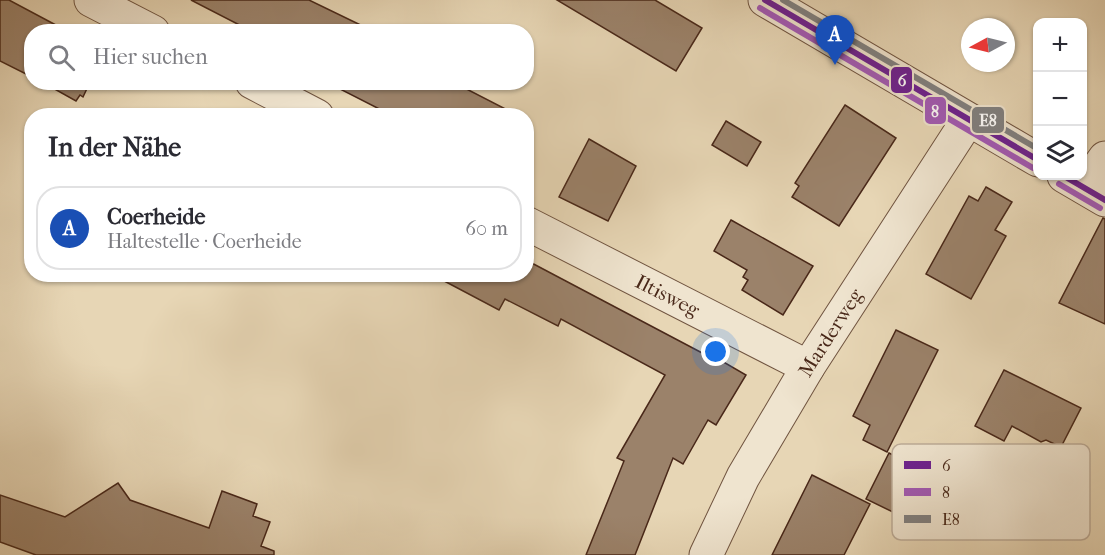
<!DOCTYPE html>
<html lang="de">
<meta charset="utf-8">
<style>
:root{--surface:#fff;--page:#f2f2f3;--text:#2b2b33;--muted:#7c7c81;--line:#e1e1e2;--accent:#d93025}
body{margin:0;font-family:"IM FELL French Canon",serif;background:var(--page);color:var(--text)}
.controls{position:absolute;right:18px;top:18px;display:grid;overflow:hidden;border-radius:12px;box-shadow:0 2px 4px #0004}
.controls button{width:54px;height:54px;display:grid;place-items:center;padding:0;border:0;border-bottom:2px solid var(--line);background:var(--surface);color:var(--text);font:30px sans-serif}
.compass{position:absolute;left:961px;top:18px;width:54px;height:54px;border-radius:50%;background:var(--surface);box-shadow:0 2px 4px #0004;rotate:263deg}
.you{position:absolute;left:716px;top:352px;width:21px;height:21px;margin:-15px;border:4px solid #fff;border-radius:50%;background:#1a73e8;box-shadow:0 0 0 9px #1a73e833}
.badge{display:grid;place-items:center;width:39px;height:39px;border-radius:50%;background:var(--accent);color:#fff;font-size:20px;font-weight:700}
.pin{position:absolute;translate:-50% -50px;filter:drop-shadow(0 2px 3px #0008)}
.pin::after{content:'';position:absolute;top:32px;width:21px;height:18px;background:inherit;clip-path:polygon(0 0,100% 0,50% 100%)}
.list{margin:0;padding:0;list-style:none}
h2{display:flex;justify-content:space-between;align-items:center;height:78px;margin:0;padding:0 24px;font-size:26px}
h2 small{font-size:20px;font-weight:400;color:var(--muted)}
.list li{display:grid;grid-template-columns:39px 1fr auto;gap:18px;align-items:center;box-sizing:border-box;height:84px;margin:0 12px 12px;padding:0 12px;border:2px solid var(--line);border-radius:24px}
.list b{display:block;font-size:22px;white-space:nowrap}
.list p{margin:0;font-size:20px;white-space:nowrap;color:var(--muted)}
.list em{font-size:20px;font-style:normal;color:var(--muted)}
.icon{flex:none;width:33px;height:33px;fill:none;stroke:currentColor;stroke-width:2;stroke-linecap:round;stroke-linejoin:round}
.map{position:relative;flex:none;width:1105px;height:555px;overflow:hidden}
.search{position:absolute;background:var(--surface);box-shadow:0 2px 4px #0004;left:24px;top:24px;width:510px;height:66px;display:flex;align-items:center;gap:15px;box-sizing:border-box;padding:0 21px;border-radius:24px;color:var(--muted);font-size:22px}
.panel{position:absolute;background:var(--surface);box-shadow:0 2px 4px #0004;left:24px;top:108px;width:510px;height:174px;border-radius:24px}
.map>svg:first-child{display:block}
.building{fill:#9b826a;stroke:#492819;stroke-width:1.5}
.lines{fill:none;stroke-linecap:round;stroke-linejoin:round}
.street-casing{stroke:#705440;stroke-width:35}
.street{stroke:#efe4cf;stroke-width:33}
.bus-1-casing{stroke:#efe4cf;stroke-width:10}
.bus-2-casing{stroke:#efe4cf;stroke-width:10}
.bus-3-casing{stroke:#efe4cf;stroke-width:10}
.bus-1{stroke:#6d2190;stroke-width:6}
.bus-2{stroke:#a25ab4;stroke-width:6}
.bus-3{stroke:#808080;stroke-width:6}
.labels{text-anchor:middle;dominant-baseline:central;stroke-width:6;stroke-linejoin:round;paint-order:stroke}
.street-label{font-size:20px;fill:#492819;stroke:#efe4cf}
.key{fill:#efe4cf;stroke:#bdac98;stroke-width:1.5}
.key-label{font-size:16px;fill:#492819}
.line-badge{stroke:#efe4cf;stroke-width:2}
.badge-label{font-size:16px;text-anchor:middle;font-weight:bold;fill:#fff}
</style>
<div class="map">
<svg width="1105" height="555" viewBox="0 0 1105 555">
<rect width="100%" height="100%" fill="#e7d6b5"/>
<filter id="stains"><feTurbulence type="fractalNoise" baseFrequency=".00333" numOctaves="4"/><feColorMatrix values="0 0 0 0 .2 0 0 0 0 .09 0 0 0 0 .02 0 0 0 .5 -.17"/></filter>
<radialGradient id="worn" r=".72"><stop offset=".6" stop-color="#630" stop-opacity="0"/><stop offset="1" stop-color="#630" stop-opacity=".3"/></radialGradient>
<!-- building -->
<path class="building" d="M 0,0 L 9,0 L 69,32 L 32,32 L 32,77 L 0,61 Z
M 191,0 L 309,0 L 375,32 L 253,32 Z
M 557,0 L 655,0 L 702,28 L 676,71 Z
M 42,82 L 90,82 L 83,97 L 80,95 L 76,101 Z
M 341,82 L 453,82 L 519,116 L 393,116 L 338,88 Z
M 845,105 L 896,138 L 839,226 L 792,197 L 799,186 L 795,183 Z
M 726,121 L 761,142 L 747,166 L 712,145 Z
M 589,139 L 636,166 L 608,221 L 559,197 Z
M 986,187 L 1012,202 L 995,230 L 1006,236 L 971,299 L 926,274 L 969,196 L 978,201 Z
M 1103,218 L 1105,219 L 1105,324 L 1059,303 Z
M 731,220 L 813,266 L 783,315 L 742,290 L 748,280 L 743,277 L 747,270 L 714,251 Z
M 526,260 L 706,355 L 708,353 L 746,375 L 716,425 L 708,420 L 683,464 L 673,458 L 635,555 L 586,555 L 624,461 L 617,458 L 665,375 L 561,319 L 558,326 L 505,299 L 499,310 L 431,274 L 526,274 Z
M 896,330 L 938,350 L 887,452 L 863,440 L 870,425 L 853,416 Z
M 1004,370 L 1081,408 L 1061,447 L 1046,440 L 1041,442 L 1012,426 L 1004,441 L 975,426 Z
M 889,453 L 919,468 L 897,514 L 866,499 Z
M 812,475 L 870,504 L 844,555 L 772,555 Z
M 118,483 L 130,500 L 209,528 L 222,491 L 257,504 L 253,516 L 270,522 L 261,546 L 274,551 L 274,555 L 36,555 L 0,542 L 0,495 L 65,517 Z"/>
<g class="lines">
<!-- street casing -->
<g class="street-casing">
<g id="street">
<path d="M 91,0 L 153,32"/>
<path d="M 765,0 L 1038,160"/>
<path d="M 252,82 L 317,116"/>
<path d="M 1064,176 L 1105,200"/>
<path d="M 1084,187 L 1105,158"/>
<path id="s1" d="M 526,223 L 808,367"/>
<path id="s2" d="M 706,555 L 743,477 L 808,367 L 968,120"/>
</g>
</g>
<!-- street -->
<use href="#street" class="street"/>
<!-- bus-1 casing -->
<g class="bus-1-casing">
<path id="bus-1" d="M 765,0 L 1038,160
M 1064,176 L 1105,200"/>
</g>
<!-- bus-2 casing -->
<g class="bus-2-casing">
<path id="bus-2" d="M 760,8 L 1033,168
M 1059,184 L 1100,208"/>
</g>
<!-- bus-3 casing -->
<g class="bus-3-casing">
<path id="bus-3" d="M 783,0 L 1038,149"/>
</g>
<!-- bus-1 -->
<use href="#bus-1" class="bus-1"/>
<!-- bus-2 -->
<use href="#bus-2" class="bus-2"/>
<!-- bus-3 -->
<use href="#bus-3" class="bus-3"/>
</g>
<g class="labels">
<!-- street labels -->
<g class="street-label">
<text stroke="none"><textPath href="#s1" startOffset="159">Iltisweg</textPath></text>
<text stroke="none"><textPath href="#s2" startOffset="255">Marderweg</textPath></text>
</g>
</g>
<!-- legend -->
<rect x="892" y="444" width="198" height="96" rx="9" class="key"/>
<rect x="904" y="461" width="27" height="8" fill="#6d2190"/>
<rect x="904" y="488" width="27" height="8" fill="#a25ab4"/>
<rect x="904" y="515" width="27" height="8" fill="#808080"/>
<g class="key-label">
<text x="942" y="471">6</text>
<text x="942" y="498">8</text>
<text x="942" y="525">E8</text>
</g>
<g class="line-badge">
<rect x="890" y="66" width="23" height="28" rx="6" fill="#6d2190"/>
<rect x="924" y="96" width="23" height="29" rx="6" fill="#a25ab4"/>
<rect x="971" y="106" width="34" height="28" rx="6" fill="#808080"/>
</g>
<g class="badge-label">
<text x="902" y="86">6</text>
<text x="935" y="117">8</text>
<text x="988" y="126">E8</text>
</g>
<rect width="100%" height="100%" filter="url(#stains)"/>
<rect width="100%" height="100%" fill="url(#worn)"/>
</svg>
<div class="controls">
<button>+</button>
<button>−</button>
<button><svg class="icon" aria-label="layers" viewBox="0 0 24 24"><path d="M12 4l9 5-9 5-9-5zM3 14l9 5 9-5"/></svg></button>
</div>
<svg class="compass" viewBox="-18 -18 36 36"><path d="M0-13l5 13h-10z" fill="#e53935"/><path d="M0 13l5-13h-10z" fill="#7c7c81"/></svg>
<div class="you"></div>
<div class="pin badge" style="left:835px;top:65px;background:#1a4fb4">A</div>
<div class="search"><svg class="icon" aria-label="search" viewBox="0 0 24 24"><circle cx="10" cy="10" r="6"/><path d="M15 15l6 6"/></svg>Hier suchen</div>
<section class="panel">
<h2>In der Nähe<small></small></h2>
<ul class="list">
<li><span class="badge" style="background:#1a4fb4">A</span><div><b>Coerheide</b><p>Haltestelle · Coerheide</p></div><em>60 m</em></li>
</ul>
</section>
</div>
